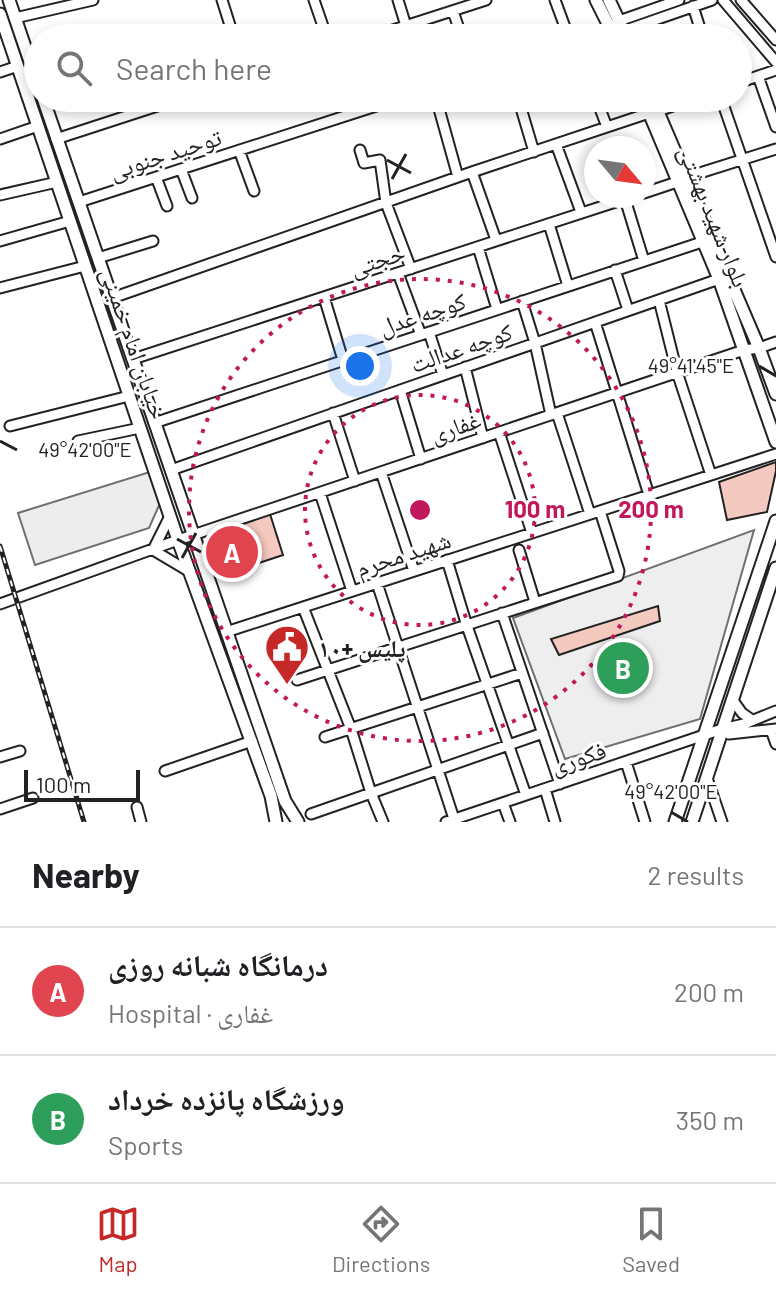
<!DOCTYPE html>
<meta charset="utf-8">
<style>
:root{--surface:#fff;--page:#f6f6f6;--text:#202124;--muted:#757577;--line:#e0e0e0;--accent:#c62828}
body{margin:0;font-family:Barlow,"Noto Naskh Arabic",sans-serif;background:var(--page);color:var(--text)}
.compass{position:absolute;left:584px;top:136px;width:72px;height:72px;border-radius:50%;background:var(--surface);box-shadow:0 4px 12px #0003;rotate:119deg}
.scale{position:absolute;left:24px;bottom:20px;width:116px;box-sizing:border-box;padding-left:8px;border:4px solid #222;border-top:0;font-size:22px;line-height:28px;white-space:nowrap;color:#222;-webkit-text-stroke:6px #fff;paint-order:stroke}
.you{position:absolute;left:360px;top:366px;width:28px;height:28px;margin:-20px;border:6px solid #fff;border-radius:50%;background:#1a73e8;box-shadow:0 0 0 12px #1a73e833}
.badge{display:grid;place-items:center;width:52px;height:52px;border-radius:50%;background:var(--accent);color:#fff;font-size:26px;font-weight:700}
.pin{position:absolute;translate:-50% -50%;border:4px solid #fff;box-shadow:0 2px 8px #0006}
.list{margin:0;padding:0;list-style:none}
h2{display:flex;justify-content:space-between;align-items:center;height:104px;margin:0;padding:0 32px;font-size:34px}
h2 small{font-size:26px;font-weight:400;color:var(--muted)}
.list li{display:grid;grid-template-columns:52px 1fr auto;gap:24px;align-items:center;box-sizing:border-box;height:128px;padding:0 32px;border-top:2px solid var(--line)}
.list b{display:block;font-size:30px;white-space:nowrap}
.list p{margin:0;font-size:26px;white-space:nowrap;color:var(--muted)}
.list em{font-size:26px;font-style:normal;color:var(--muted)}
.icon{flex:none;width:44px;height:44px;fill:none;stroke:currentColor;stroke-width:2;stroke-linecap:round;stroke-linejoin:round}
.map{position:relative;flex:none;width:776px;height:822px;overflow:hidden}
.search{position:absolute;background:var(--surface);box-shadow:0 4px 12px #0003;left:24px;right:24px;top:24px;height:88px;display:flex;align-items:center;gap:20px;box-sizing:border-box;padding:0 28px;border-radius:44px;color:var(--muted);font-size:30px}
.sheet{height:360px;background:var(--surface)}
nav{display:flex;justify-content:space-around;align-items:center;box-sizing:border-box;height:112px;border-top:2px solid var(--line);background:var(--surface);font-size:22px;color:var(--muted)}
nav a{display:grid;justify-items:center;gap:4px}
nav .on{color:var(--accent)}
.map>svg:first-child{display:block}
.green{fill:#eee;stroke:#6f6f6f;stroke-width:2}
.parking{fill:#ededed;stroke:#6f6f6f;stroke-width:2}
.building{fill:#f3c9c0;stroke:#222;stroke-width:2}
.lines{fill:none;stroke-linecap:round;stroke-linejoin:round}
.minor-casing{stroke:#222;stroke-width:13}
.major-casing{stroke:#222;stroke-width:15}
.minor{stroke:#fff;stroke-width:9}
.major{stroke:#fff;stroke-width:11}
.rail-casing{stroke:#222;stroke-width:5}
.rail{stroke:#fff;stroke-width:2;stroke-dasharray:6;stroke-linecap:butt}
.ticks{fill:none;stroke:#222;stroke-width:3}
.ring{fill:none;stroke:#c2185b;stroke-width:4;stroke-dasharray:4 8}
.labels{text-anchor:middle;dominant-baseline:central;stroke-width:6;stroke-linejoin:round;paint-order:stroke}
.street-label{font-size:24px;fill:#222;stroke:#fff}
.poi-label{font-size:24px;font-weight:bold;fill:#222;stroke:#fff;text-anchor:start}
.ticks-label{font-size:20px;text-anchor:middle;fill:#222;stroke:#fff;stroke-width:6;stroke-linejoin:round;paint-order:stroke}
.centre{fill:#c2185b;stroke:#fff;stroke-width:4}
.ring-label{font-size:24px;text-anchor:middle;font-weight:bold;fill:#c2185b;stroke:#fff;stroke-width:6;stroke-linejoin:round;paint-order:stroke}
</style>
<div class="map">
<svg width="776" height="822" viewBox="0 0 776 822">
<rect width="100%" height="100%" fill="#fff"/>
<!-- green -->
<path class="green" d="M 754,530 L 700,719 L 565,759 L 513,618 Z"/>
<!-- parking -->
<path class="parking" d="M 153,471 L 161,501 L 149,528 L 35,565 L 18,513 Z"/>
<!-- building -->
<path class="building" d="M 776,462 L 776,471 L 767,512 L 727,520 L 719,482 Z
M 270,514 L 283,555 L 256,564 L 243,523 Z
M 242,524 L 247,541 L 225,548 L 223,541 L 228,528 Z
M 236,546 L 239,555 L 228,559 L 225,549 Z
M 658,606 L 660,621 L 559,655 L 551,639 Z"/>
<g class="lines">
<!-- minor casing -->
<g class="minor-casing">
<path id="minor" d="M 222,0 L 234,38
M 314,0 L 327,38
M 398,0 L 406,26
M 555,0 L 569,38
M 723,0 L 776,62
M 741,0 L 776,40
M 693,6 L 703,38
M 453,11 L 462,38
M 15,18 L 93,0
M 616,24 L 619,21 L 679,0
M 368,38 L 486,0
M 587,38 L 612,30 L 623,31 L 712,0
M 0,72 L 18,66
M 758,76 L 776,127
M 738,83 L 776,70
M 436,98 L 458,177
M 518,98 L 534,152
M 596,98 L 607,127
M 721,98 L 776,257
M 658,111 L 696,98
M 0,139 L 38,126
M 56,139 L 182,98
M 556,144 L 581,212
M 239,150 L 254,191
M 360,150 L 364,163 L 380,160 L 386,203 L 411,269
M 181,169 L 192,198
M 472,172 L 496,240
M 156,177 L 167,206
M 687,177 L 776,149
M 644,193 L 677,182
M 0,195 L 57,182
M 625,199 L 644,261
M 79,202 L 401,98
M 549,224 L 568,286
M 0,241 L 70,221
M 478,247 L 497,309
M 98,258 L 153,241
M 615,270 L 628,310
M 398,273 L 421,335
M 0,288 L 85,266
M 324,297 L 343,360
M 112,298 L 472,172 L 649,113
M 659,300 L 677,372 L 711,475
M 522,301 L 535,343 L 551,415
M 595,322 L 649,495
M 429,332 L 443,375
M 133,359 L 634,196
M 465,367 L 483,438
M 400,390 L 421,459
M 333,413 L 355,481
M 557,413 L 590,514
M 154,423 L 702,242
M 10,426 L 129,396
M 499,432 L 532,533
M 78,441 L 140,428
M 171,470 L 719,279
M 381,472 L 414,571
M 320,493 L 352,591
M 170,516 L 153,550 L 190,572
M 519,550 L 535,602
M 447,560 L 467,626 L 526,795
M 204,565 L 222,526
M 377,583 L 455,822
M 0,604 L 178,540 L 744,350 L 759,348 L 776,342
M 303,607 L 351,729 L 371,793 L 383,822
M 502,613 L 560,784
M 226,632 L 776,454
M 297,680 L 618,576 L 619,571 L 600,511
M 732,699 L 742,713 L 752,720
M 722,729 L 729,734 L 776,729
M 771,730 L 776,744
M 325,737 L 522,673
M 0,757 L 20,751
M 626,762 L 645,822
M 165,771 L 252,741
M 707,778 L 722,822
M 545,789 L 555,822
M 503,803 L 510,822
M 137,807 L 141,822
M 0,809 L 33,798
M 311,814 L 543,733
M 446,822 L 722,729 L 744,724 L 776,711"/>
</g>
<!-- major casing -->
<g class="major-casing">
<path id="major" d="M 9,0 L 38,85
M 596,0 L 615,38
M 609,0 L 627,38
M 0,14 L 178,540 L 271,796 L 276,822
M 43,98 L 285,801 L 298,822
M 643,98 L 719,279 L 776,442
M 652,98 L 759,348 L 776,394
M 675,822 L 776,521
M 692,822 L 776,568"/>
</g>
<!-- minor -->
<use href="#minor" class="minor"/>
<!-- major -->
<use href="#major" class="major"/>
<!-- rail casing -->
<g class="rail-casing">
<path id="rail" d="M 0,546 L 84,822"/>
</g>
<!-- rail -->
<use href="#rail" class="rail"/>
</g>
<!-- ticks -->
<path class="ticks" d="M 387,160 L 411,173M 392,179 L 406,154M 759,366 L 776,376M 0,441 L 17,450M 177,539 L 201,552M 182,558 L 196,533M 671,812 L 688,822"/>
<!-- distance rings -->
<g class="ring">
<circle cx="420" cy="510" r="115"/>
<circle cx="420" cy="510" r="231"/>
</g>
<!-- icons -->
<defs>
<g id="civic-pin" transform="scale(2.3)"><path d="M0 17L-7.5 6A9.5 9.5 0 1 1 7.5 6Z" fill="#c62828" stroke="#fff"/><path d="M-.6-6.5H3V-4.5H.6V-3L4-1V1h2V6H-6V1h2V-1L-.6-3ZM-1.2 2.5V6h2.4V2.5Z" fill="#fff"/></g>
</defs>
<g fill-rule="evenodd">
<use href="#civic-pin" x="287" y="647"/>
</g>
<g class="labels">
<!-- street labels -->
<g class="street-label">
<text transform="translate(165 153) rotate(-18)">توحید جنوبی</text>
<text transform="translate(715 216) rotate(68)">بلوار شهید بهشتی</text>
<text transform="translate(377 259) rotate(-18)">حجتی</text>
<text transform="translate(422 313) rotate(-18)">کوچه عدل</text>
<text transform="translate(135 343) rotate(71)">خیابان امام خمینی</text>
<text transform="translate(461 347) rotate(-19)">کوچه عدالت</text>
<text transform="translate(455 426) rotate(-19)">غفاری</text>
<text transform="translate(403 553) rotate(-18)">شهید محرم</text>
<text transform="translate(578 757) rotate(-18)">فکوری</text>
</g>
<!-- poi labels -->
<g class="poi-label">
<text x="318" y="647">پلیس +۱۰</text>
</g>
</g>
<g class="ticks-label">
<text x="691" y="373">49°41'45"E</text>
<text x="85" y="457">49°42'00"E</text>
<text x="671" y="799">49°42'00"E</text>
</g>
<circle cx="420" cy="510" r="12" class="centre"/>
<g class="ring-label">
<text x="535" y="518">100 m</text>
<text x="651" y="518">200 m</text>
</g>
</svg>
<svg class="compass" viewBox="-18 -18 36 36"><path d="M0-13l5 13h-10z" fill="#e53935"/><path d="M0 13l5-13h-10z" fill="#757577"/></svg>
<div class="scale">100 m</div>
<div class="you"></div>
<div class="pin badge" style="left:232px;top:552px;background:#e0444e">A</div>
<div class="pin badge" style="left:623px;top:668px;background:#2e9e5b">B</div>
<div class="search"><svg class="icon" aria-label="search" viewBox="0 0 24 24"><circle cx="10" cy="10" r="6"/><path d="M15 15l6 6"/></svg>Search here</div>
</div>
<section class="sheet">
<h2>Nearby<small>2 results</small></h2>
<ul class="list">
<li><span class="badge" style="background:#e0444e">A</span><div><b>درمانگاه شبانه روزی</b><p>Hospital · غفاری</p></div><em>200 m</em></li>
<li><span class="badge" style="background:#2e9e5b">B</span><div><b>ورزشگاه پانزده خرداد</b><p>Sports</p></div><em>350 m</em></li>
</ul>
</section>
<nav>
<a class="on"><svg class="icon" aria-label="map" viewBox="0 0 24 24"><path d="M3 6l6-2 6 2 6-2v14l-6 2-6-2-6 2zM9 4v14M15 6v14"/></svg>Map</a>
<a><svg class="icon" aria-label="directions" viewBox="0 0 24 24"><path d="M12 3l9 9-9 9-9-9zM9 14v-3h6M13 9l2 2-2 2"/></svg>Directions</a>
<a><svg class="icon" aria-label="saved" viewBox="0 0 24 24"><path d="M7 4h10v16l-5-4-5 4z"/></svg>Saved</a>
</nav>
